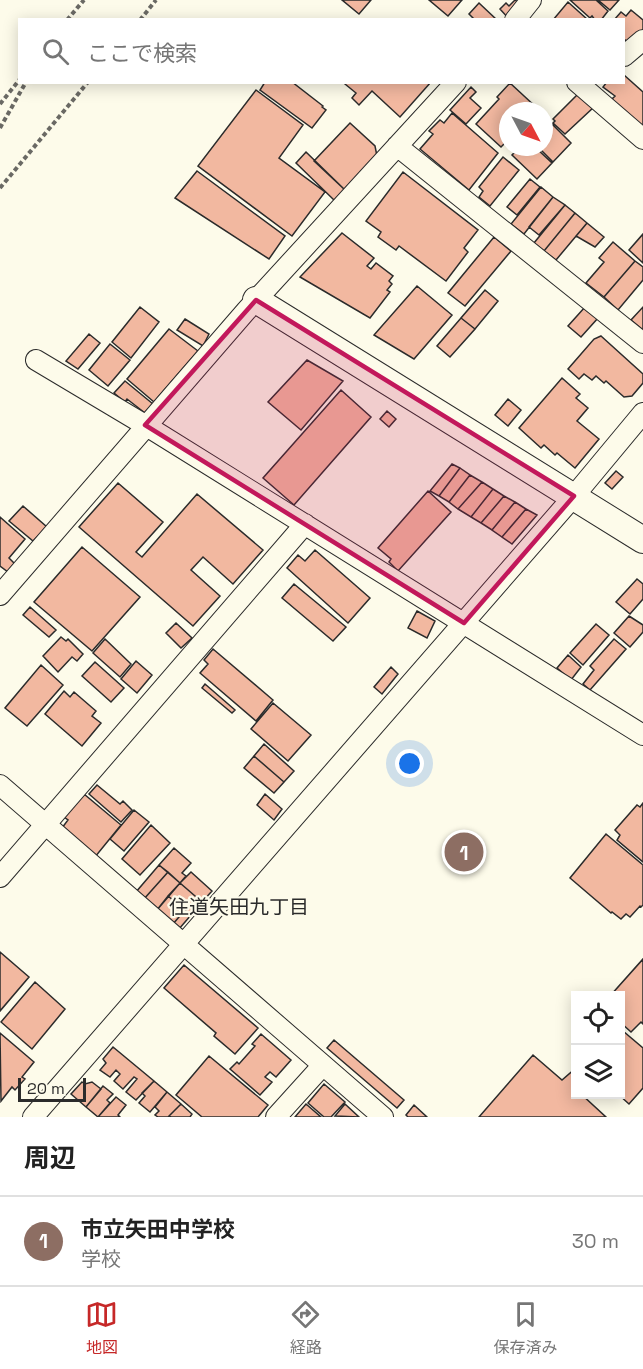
<!DOCTYPE html>
<html lang="ja">
<meta charset="utf-8">
<style>
:root{--surface:#fff;--page:#f2f2f2;--text:#222;--muted:#767676;--line:#e0e0e0;--accent:#c62828}
body{margin:0;font-family:"Space Grotesk","Noto Sans JP",sans-serif;background:var(--page);color:var(--text)}
.controls{position:absolute;right:18px;bottom:18px;display:grid;overflow:hidden;border-radius:0px;box-shadow:0 3px 15px #0003}
.controls button{width:54px;height:54px;display:grid;place-items:center;padding:0;border:0;border-bottom:2px solid var(--line);background:var(--surface);color:var(--text);font:30px sans-serif}
.compass{position:absolute;left:499px;top:102px;width:54px;height:54px;border-radius:50%;background:var(--surface);box-shadow:0 3px 15px #0003;rotate:131deg}
.scale{position:absolute;left:18px;bottom:15px;width:68px;box-sizing:border-box;padding-left:6px;border:3px solid #2b2b2b;border-top:0;font-size:16px;line-height:21px;white-space:nowrap;color:#2b2b2b;-webkit-text-stroke:4px #fdfbea;paint-order:stroke}
.you{position:absolute;left:410px;top:764px;width:21px;height:21px;margin:-15px;border:4px solid #fff;border-radius:50%;background:#1a73e8;box-shadow:0 0 0 9px #1a73e833}
.badge{display:grid;place-items:center;width:39px;height:39px;border-radius:50%;background:var(--accent);color:#fff;font-size:20px;font-weight:700}
.pin{position:absolute;translate:-50% -50%;border:3px solid #fff;box-shadow:0 2px 6px #0006}
.list{margin:0;padding:0;list-style:none}
h2{display:flex;justify-content:space-between;align-items:center;height:78px;margin:0;padding:0 24px;font-size:26px}
h2 small{font-size:20px;font-weight:400;color:var(--muted)}
.list li{display:grid;grid-template-columns:39px 1fr auto;gap:18px;align-items:center;box-sizing:border-box;height:90px;padding:0 24px;border-top:2px solid var(--line)}
.list b{display:block;font-size:22px;white-space:nowrap}
.list p{margin:0;font-size:20px;white-space:nowrap;color:var(--muted)}
.list em{font-size:20px;font-style:normal;color:var(--muted)}
.icon{flex:none;width:33px;height:33px;fill:none;stroke:currentColor;stroke-width:2;stroke-linecap:round;stroke-linejoin:round}
.map{position:relative;flex:none;width:643px;height:1117px;overflow:hidden}
.search{position:absolute;background:var(--surface);box-shadow:0 3px 15px #0003;left:18px;right:18px;top:18px;height:66px;display:flex;align-items:center;gap:15px;box-sizing:border-box;padding:0 21px;border-radius:0px;color:var(--muted);font-size:22px}
.sheet{height:168px;background:var(--surface)}
nav{display:flex;justify-content:space-around;align-items:center;box-sizing:border-box;height:84px;border-top:2px solid var(--line);background:var(--surface);font-size:16px;color:var(--muted)}
nav a{display:grid;justify-items:center;gap:3px}
nav .on{color:var(--accent)}
.map>svg:first-child{display:block}
.building{fill:#f2b8a0;stroke:#2b2b2b;stroke-width:1.5}
.lines{fill:none;stroke-linecap:round;stroke-linejoin:round}
.minor-casing{stroke:#2b2b2b;stroke-width:22}
.tertiary-casing{stroke:#2b2b2b;stroke-width:28}
.path{stroke:#6a6964;stroke-width:4;stroke-dasharray:4.5 3;stroke-linecap:butt}
.minor{stroke:#fdfbea;stroke-width:20}
.tertiary{stroke:#fdfbea;stroke-width:26}
.marked{fill:#c2185b;fill-opacity:0.2;stroke:#c2185b;stroke-width:4.5;stroke-linejoin:round}
.labels{text-anchor:middle;dominant-baseline:central;stroke-width:4.5;stroke-linejoin:round;paint-order:stroke}
.neighbourhood-label{font-size:20px;fill:#2b2b2b;stroke:#fdfbea}
</style>
<div class="map">
<svg width="643" height="1117" viewBox="0 0 643 1117">
<rect width="100%" height="100%" fill="#fdfbea"/>
<!-- building -->
<path class="building" d="M 342,0 L 371,0 L 359,14 Z
M 429,0 L 462,0 L 448,16 Z
M 515,0 L 523,6 L 510,20 L 500,9 L 506,3 L 509,6 Z
M 570,0 L 596,0 L 608,11 L 601,20 L 595,20 L 592,16 L 590,18 Z
M 598,0 L 619,0 L 610,10 Z
M 568,2 L 588,20 L 553,20 Z
M 479,3 L 497,20 L 475,20 L 469,14 Z
M 631,10 L 643,20 L 643,33 L 632,46 L 624,39 L 624,20 L 614,20 L 621,12 L 626,16 Z
M 624,75 L 643,92 L 643,127 L 611,100 L 615,96 L 603,87 L 607,82 L 624,82 Z
M 265,82 L 292,82 L 323,106 L 322,107 L 326,110 L 312,128 L 260,90 Z
M 347,82 L 431,82 L 400,117 L 372,91 L 359,105 L 352,98 L 356,93 L 345,84 Z
M 510,83 L 537,108 L 534,111 L 508,111 L 508,140 L 501,147 L 476,124 L 499,99 L 497,97 Z
M 471,87 L 476,92 L 470,98 L 481,108 L 466,124 L 450,110 Z
M 256,90 L 303,125 L 279,158 L 325,192 L 292,236 L 198,166 Z
M 579,93 L 595,106 L 565,134 L 553,123 L 555,121 L 553,119 Z
M 452,113 L 498,153 L 469,190 L 420,149 L 433,134 L 429,131 L 440,120 L 444,123 Z
M 350,123 L 375,146 L 377,156 L 345,190 L 314,161 Z
M 552,124 L 571,143 L 553,162 L 538,147 L 544,147 L 544,132 Z
M 520,147 L 525,149 L 535,147 L 552,163 L 537,179 L 512,155 Z
M 306,152 L 345,190 L 335,201 L 296,163 Z
M 503,157 L 519,170 L 490,206 L 479,197 L 483,191 L 479,187 Z
M 197,171 L 285,236 L 269,259 L 175,198 Z
M 403,172 L 478,230 L 464,248 L 468,252 L 446,281 L 399,246 L 396,250 L 378,237 L 381,232 L 366,221 Z
M 530,179 L 540,187 L 517,215 L 507,207 Z
M 541,187 L 553,197 L 524,234 L 511,224 Z
M 553,197 L 565,205 L 539,235 L 529,227 Z
M 565,205 L 575,213 L 544,251 L 534,243 Z
M 575,213 L 587,223 L 556,260 L 544,251 Z
M 587,223 L 604,237 L 595,247 L 576,236 Z
M 342,233 L 374,258 L 367,266 L 371,269 L 376,263 L 393,276 L 389,281 L 392,284 L 387,290 L 390,292 L 370,318 L 300,277 Z
M 643,234 L 643,263 L 629,250 Z
M 494,237 L 511,251 L 465,306 L 448,293 Z
M 613,242 L 635,261 L 604,297 L 586,283 L 604,262 L 599,258 Z
M 635,261 L 643,267 L 643,280 L 618,310 L 604,297 Z
M 417,286 L 452,315 L 414,359 L 374,335 Z
M 485,290 L 498,301 L 475,329 L 461,318 Z
M 140,307 L 159,322 L 131,358 L 112,342 Z
M 585,307 L 598,318 L 581,337 L 568,326 Z
M 643,307 L 643,330 L 631,320 Z
M 461,318 L 475,329 L 450,357 L 437,346 Z
M 185,319 L 209,334 L 203,346 L 177,330 Z
M 169,329 L 198,351 L 154,402 L 127,379 Z
M 89,334 L 100,343 L 78,369 L 66,361 Z
M 601,336 L 643,374 L 643,383 L 632,396 L 624,397 L 606,381 L 604,383 L 596,376 L 592,380 L 584,374 L 579,379 L 568,369 L 594,339 Z
M 110,344 L 130,360 L 108,386 L 89,370 Z
M 307,360 L 343,381 L 301,430 L 268,402 Z
M 562,378 L 580,394 L 576,398 L 588,408 L 577,421 L 599,439 L 575,468 L 557,453 L 555,455 L 544,445 L 541,448 L 519,428 Z
M 125,381 L 153,404 L 145,413 L 127,399 L 125,402 L 114,393 Z
M 341,390 L 371,417 L 294,505 L 263,478 Z
M 508,399 L 521,410 L 508,426 L 495,415 Z
M 387,411 L 396,419 L 389,427 L 380,419 Z
M 452,464 L 460,468 L 439,496 L 430,491 Z
M 460,468 L 470,475 L 449,502 L 439,496 Z
M 616,471 L 623,477 L 612,489 L 605,483 Z
M 470,475 L 482,482 L 458,509 L 449,502 Z
M 482,482 L 493,489 L 471,517 L 458,509 Z
M 118,483 L 163,522 L 136,552 L 142,557 L 197,494 L 263,550 L 233,584 L 203,557 L 191,570 L 220,596 L 193,626 L 79,527 Z
M 493,489 L 504,496 L 481,523 L 471,517 Z
M 428,491 L 451,512 L 398,571 L 389,562 L 391,559 L 378,548 Z
M 504,496 L 515,502 L 492,530 L 481,523 Z
M 515,502 L 526,509 L 502,537 L 492,530 Z
M 23,506 L 47,527 L 33,541 L 9,521 Z
M 526,509 L 537,515 L 512,544 L 502,537 Z
M 0,517 L 25,539 L 9,558 L 15,564 L 8,572 L 0,566 Z
M 82,547 L 140,597 L 92,651 L 34,602 Z
M 315,550 L 370,598 L 348,623 L 287,568 L 298,555 L 305,561 Z
M 637,579 L 643,584 L 643,599 L 630,614 L 616,602 Z
M 294,584 L 346,627 L 333,641 L 282,598 Z
M 30,607 L 56,630 L 49,637 L 23,615 Z
M 417,611 L 435,621 L 427,638 L 408,628 Z
M 629,616 L 643,625 L 643,632 L 630,647 L 614,633 Z
M 176,623 L 192,638 L 181,648 L 166,633 Z
M 596,624 L 609,635 L 583,665 L 570,653 Z
M 61,637 L 66,641 L 68,639 L 83,654 L 77,661 L 72,657 L 58,672 L 43,656 Z
M 105,639 L 131,664 L 120,677 L 93,653 Z
M 614,639 L 626,649 L 590,690 L 583,684 L 594,670 L 590,666 Z
M 213,649 L 273,700 L 256,721 L 200,673 L 208,664 L 204,660 Z
M 568,655 L 581,667 L 571,680 L 557,668 Z
M 136,661 L 152,675 L 137,693 L 121,679 Z
M 95,662 L 124,688 L 111,702 L 82,676 Z
M 41,665 L 63,685 L 27,726 L 5,708 Z
M 391,667 L 398,674 L 382,694 L 374,687 Z
M 205,684 L 235,710 L 232,713 L 202,688 Z
M 64,691 L 70,697 L 74,692 L 96,711 L 92,716 L 101,723 L 82,746 L 45,714 Z
M 273,703 L 311,735 L 288,761 L 251,729 Z
M 264,744 L 294,771 L 284,782 L 254,756 Z
M 254,756 L 284,782 L 274,793 L 244,768 Z
M 97,785 L 120,804 L 123,801 L 132,810 L 121,822 L 89,794 Z
M 84,794 L 121,825 L 95,857 L 62,828 L 68,820 L 64,817 Z
M 265,794 L 282,809 L 274,820 L 257,805 Z
M 643,803 L 643,862 L 617,840 L 620,835 L 615,830 L 637,805 L 640,807 Z
M 134,810 L 149,822 L 124,851 L 110,839 Z
M 151,825 L 170,843 L 140,875 L 122,859 Z
M 606,834 L 643,865 L 643,905 L 641,907 L 640,906 L 630,917 L 626,914 L 621,919 L 612,912 L 611,913 L 570,878 Z
M 174,848 L 191,863 L 182,873 L 186,876 L 180,883 L 159,865 Z
M 159,865 L 168,872 L 144,899 L 136,892 Z
M 168,872 L 180,883 L 157,910 L 144,899 Z
M 191,872 L 212,891 L 202,902 L 180,883 Z
M 180,883 L 202,902 L 191,915 L 168,896 Z
M 168,896 L 185,910 L 173,924 L 157,910 Z
M 185,910 L 191,915 L 179,929 L 173,924 Z
M 0,952 L 29,977 L 0,1011 Z
M 643,959 L 643,1024 L 641,1022 L 631,1032 L 620,1022 L 620,996 L 610,996 Z
M 184,965 L 258,1028 L 235,1054 L 214,1036 L 216,1033 L 164,988 Z
M 35,982 L 65,1009 L 32,1049 L 1,1022 Z
M 623,1031 L 643,1048 L 643,1088 L 629,1104 L 618,1094 L 620,1094 L 620,1033 Z
M 0,1033 L 34,1062 L 22,1077 L 25,1079 L 15,1090 L 12,1087 L 1,1101 Z
M 261,1034 L 291,1060 L 276,1077 L 270,1072 L 265,1077 L 272,1082 L 260,1095 L 230,1069 L 237,1062 L 239,1064 L 255,1046 L 252,1044 Z
M 334,1040 L 404,1100 L 397,1108 L 327,1048 Z
M 113,1047 L 154,1081 L 136,1100 L 126,1092 L 137,1079 L 134,1077 L 123,1089 L 114,1081 L 120,1074 L 116,1070 L 110,1077 L 100,1070 L 106,1063 L 103,1059 Z
M 533,1055 L 562,1080 L 576,1068 L 576,1094 L 581,1094 L 606,1117 L 479,1117 Z
M 209,1056 L 268,1105 L 258,1117 L 202,1117 L 176,1095 Z
M 154,1081 L 167,1092 L 150,1112 L 139,1103 L 145,1096 L 142,1093 Z
M 82,1082 L 85,1084 L 92,1082 L 101,1089 L 86,1107 L 71,1094 Z
M 324,1084 L 345,1102 L 331,1117 L 324,1117 L 308,1103 Z
M 103,1086 L 113,1094 L 107,1100 L 110,1103 L 98,1117 L 86,1107 Z
M 167,1092 L 181,1104 L 168,1117 L 158,1117 L 155,1115 L 159,1111 L 155,1107 Z
M 116,1097 L 126,1105 L 118,1115 L 120,1117 L 98,1117 Z
M 181,1104 L 192,1114 L 190,1117 L 171,1117 L 169,1116 Z
M 306,1104 L 321,1117 L 295,1117 Z
M 345,1104 L 359,1117 L 335,1116 Z
M 414,1105 L 427,1117 L 408,1117 L 406,1115 Z"/>
<g class="lines">
<!-- minor casing -->
<g class="minor-casing">
<path id="minor" d="M 515,20 L 531,0
M 624,56 L 643,40
M 577,82 L 643,139
M 397,146 L 643,343
M 36,360 L 145,425 L 643,735
M 0,595 L 246,311 L 456,82
M 0,785 L 383,1117
M 0,877 L 305,524
M 33,1117 L 574,496 L 643,413
M 276,1117 L 323,1065"/>
</g>
<!-- tertiary casing -->
<g class="tertiary-casing">
<path id="tertiary" d="M 256,300 L 643,540"/>
</g>
<!-- path -->
<path class="path" d="M 67,20 L 84,0
M 140,20 L 156,0
M 0,104 L 20,79
M 0,128 L 26,82
M 0,188 L 88,82"/>
<!-- minor -->
<use href="#minor" class="minor"/>
<!-- tertiary -->
<use href="#tertiary" class="tertiary"/>
</g>
<!-- marked area -->
<path class="marked" d="M 256,300 L 574,496 L 464,623 L 145,425 Z"/>
<g class="labels">
<!-- neighbourhood labels -->
<g class="neighbourhood-label">
<text x="239" y="907">住道矢田九丁目</text>
</g>
</g>
</svg>
<div class="controls">
<button><svg class="icon" aria-label="locate" viewBox="0 0 24 24"><circle cx="12" cy="12" r="6"/><path d="M12 2v4M12 18v4M2 12h4M18 12h4"/></svg></button>
<button><svg class="icon" aria-label="layers" viewBox="0 0 24 24"><path d="M12 4l9 5-9 5-9-5zM3 14l9 5 9-5"/></svg></button>
</div>
<svg class="compass" viewBox="-18 -18 36 36"><path d="M0-13l5 13h-10z" fill="#e53935"/><path d="M0 13l5-13h-10z" fill="#767676"/></svg>
<div class="scale">20 m</div>
<div class="you"></div>
<div class="pin badge" style="left:464px;top:852px;background:#8d6e63">1</div>
<div class="search"><svg class="icon" aria-label="search" viewBox="0 0 24 24"><circle cx="10" cy="10" r="6"/><path d="M15 15l6 6"/></svg>ここで検索</div>
</div>
<section class="sheet">
<h2>周辺<small></small></h2>
<ul class="list">
<li><span class="badge" style="background:#8d6e63">1</span><div><b>市立矢田中学校</b><p>学校</p></div><em>30 m</em></li>
</ul>
</section>
<nav>
<a class="on"><svg class="icon" aria-label="map" viewBox="0 0 24 24"><path d="M3 6l6-2 6 2 6-2v14l-6 2-6-2-6 2zM9 4v14M15 6v14"/></svg>地図</a>
<a><svg class="icon" aria-label="directions" viewBox="0 0 24 24"><path d="M12 3l9 9-9 9-9-9zM9 14v-3h6M13 9l2 2-2 2"/></svg>経路</a>
<a><svg class="icon" aria-label="saved" viewBox="0 0 24 24"><path d="M7 4h10v16l-5-4-5 4z"/></svg>保存済み</a>
</nav>
